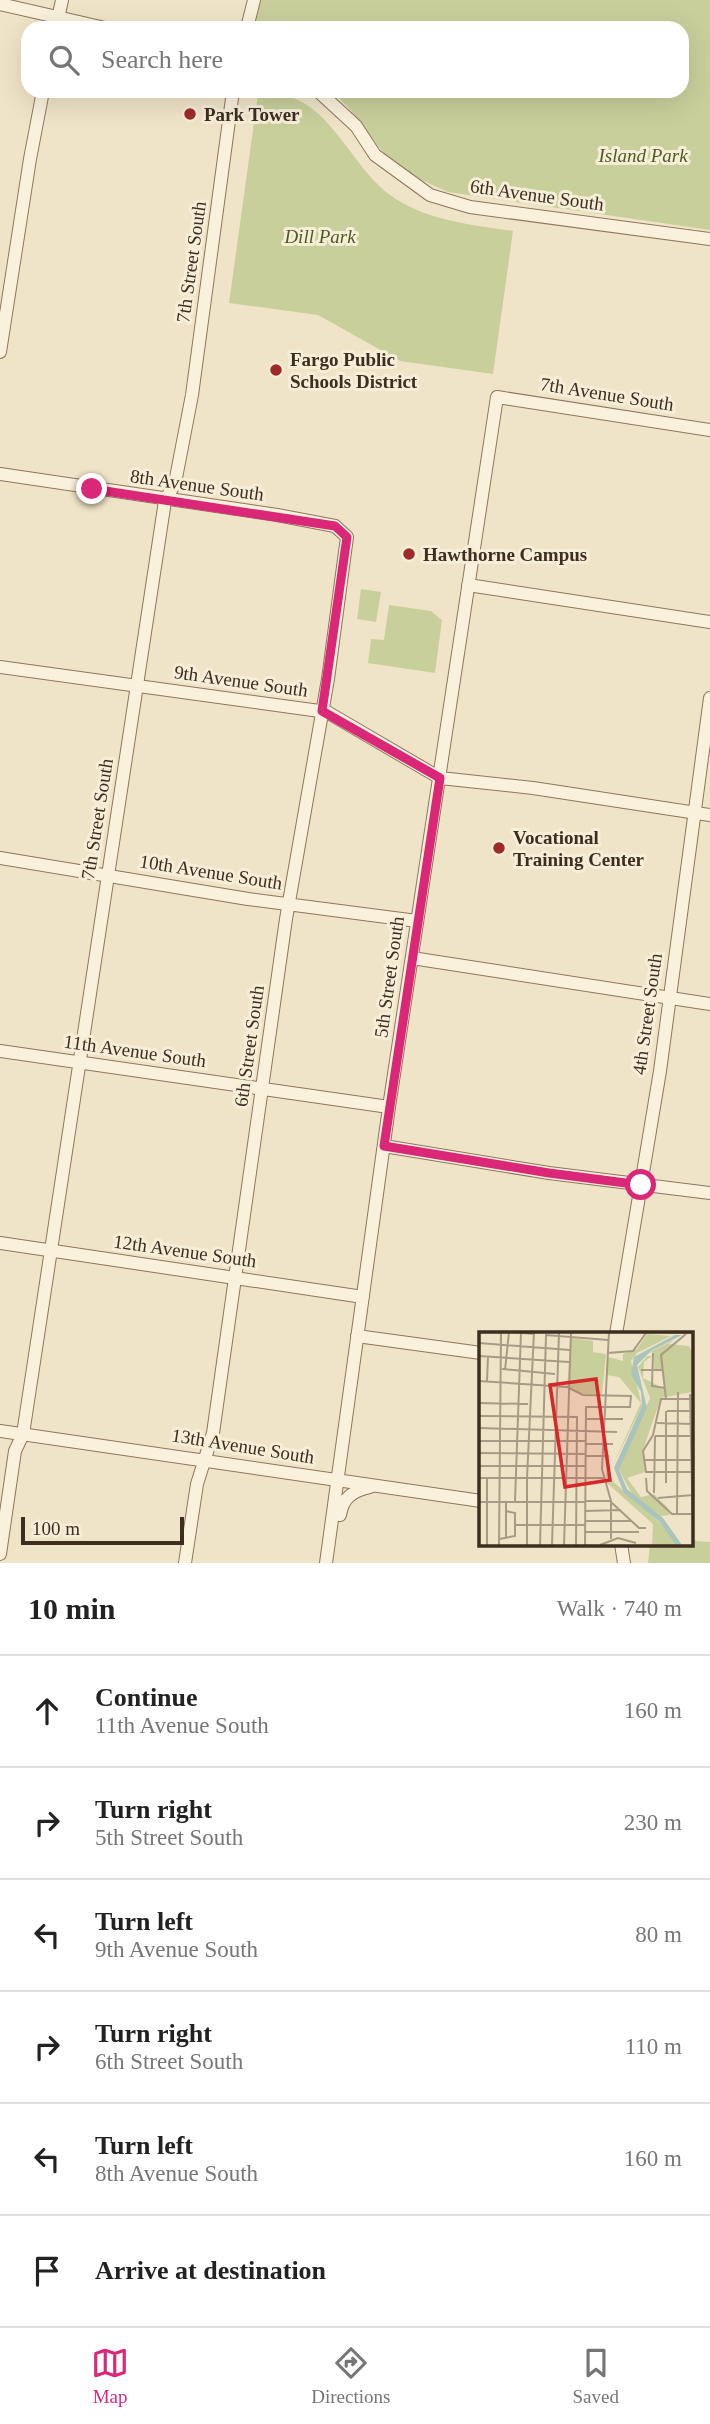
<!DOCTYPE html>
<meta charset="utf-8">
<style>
:root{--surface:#fff;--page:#f6f6f6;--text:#222;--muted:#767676;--line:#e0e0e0;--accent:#db2777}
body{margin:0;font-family:"Times New Roman",serif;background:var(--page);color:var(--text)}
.scale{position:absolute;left:21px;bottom:18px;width:163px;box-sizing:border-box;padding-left:7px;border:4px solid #3d2e20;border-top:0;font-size:19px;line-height:24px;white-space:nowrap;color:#3d2e20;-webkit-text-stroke:5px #f7eed8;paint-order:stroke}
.stop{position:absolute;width:21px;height:21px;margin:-16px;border:5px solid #db2777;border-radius:50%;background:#fff}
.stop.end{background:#db2777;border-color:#fff;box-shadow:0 2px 7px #0008}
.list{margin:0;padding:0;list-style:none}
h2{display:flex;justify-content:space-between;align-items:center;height:91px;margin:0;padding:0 28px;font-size:30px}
h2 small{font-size:23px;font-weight:400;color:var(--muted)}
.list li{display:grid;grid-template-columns:46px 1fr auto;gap:21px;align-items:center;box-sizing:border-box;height:112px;padding:0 28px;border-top:2px solid var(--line)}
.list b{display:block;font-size:26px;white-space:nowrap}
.list p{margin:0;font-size:23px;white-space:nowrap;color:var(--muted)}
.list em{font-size:23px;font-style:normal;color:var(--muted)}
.icon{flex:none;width:38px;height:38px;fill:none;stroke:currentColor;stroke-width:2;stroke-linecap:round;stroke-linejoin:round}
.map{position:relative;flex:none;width:710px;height:1563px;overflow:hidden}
.search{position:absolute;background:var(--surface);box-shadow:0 7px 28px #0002;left:21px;right:21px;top:21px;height:77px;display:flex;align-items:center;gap:18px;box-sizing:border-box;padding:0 24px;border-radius:21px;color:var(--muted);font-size:26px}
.sheet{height:763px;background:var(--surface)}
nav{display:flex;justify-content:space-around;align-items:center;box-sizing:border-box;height:98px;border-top:2px solid var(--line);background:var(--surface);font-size:19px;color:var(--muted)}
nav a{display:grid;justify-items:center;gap:4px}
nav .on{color:var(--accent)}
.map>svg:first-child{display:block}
.green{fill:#c9cf9b}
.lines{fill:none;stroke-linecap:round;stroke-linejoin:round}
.minor-casing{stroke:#8d765c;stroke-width:14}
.minor{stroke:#faf1dc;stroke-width:12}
.route{stroke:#db2777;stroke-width:9}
.poi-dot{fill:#9e2a2b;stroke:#f7eed8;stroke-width:2.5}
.labels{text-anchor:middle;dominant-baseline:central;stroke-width:6;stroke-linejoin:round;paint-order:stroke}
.poi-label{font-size:19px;font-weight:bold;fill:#3d2e20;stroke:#f7eed8;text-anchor:start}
.park-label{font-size:19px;font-style:italic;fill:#4d5a26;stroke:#f7eed8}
.street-label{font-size:19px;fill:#3d2e20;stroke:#f7eed8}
.inset-road{fill:none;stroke:#a89b85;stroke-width:2}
.view{fill:#d62828;fill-opacity:0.15;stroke:#d62828;stroke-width:3.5}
.inset-edge{fill:none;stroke:#3d2e20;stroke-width:3.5}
</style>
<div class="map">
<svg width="710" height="1563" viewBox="0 0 710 1563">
<rect width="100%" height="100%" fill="#f0e4c8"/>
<!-- green -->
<path class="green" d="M 261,0 L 710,0 L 710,230 L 448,192 C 427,182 403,174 387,156 C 367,135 355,109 330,91 L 682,91 L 682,28 L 254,28 Z
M 258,94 C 270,96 289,95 300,101 C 336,119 357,171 390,195 C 424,220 472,225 513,231 L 493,374 L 400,361 L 318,315 L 229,303 Z
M 361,589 L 381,592 L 376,622 L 357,619 Z
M 389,605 L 431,611 L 442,620 L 435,673 L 368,663 L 371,639 L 384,640 Z
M 691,1537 L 696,1541 L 710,1542 L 710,1563 L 648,1563 L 650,1544 L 691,1544 Z"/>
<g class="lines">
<!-- minor casing -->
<g class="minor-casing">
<path id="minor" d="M 0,4 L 105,28
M 56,28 L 62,0
M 247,28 L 254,0
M 318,91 L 356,126 L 375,155 L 430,195 L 470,207 L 710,239
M 0,352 L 30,159 L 43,91
M 0,474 L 277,515 L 335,526 L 347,537 L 328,679 L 286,919 L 213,1433 L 197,1484 L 185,1563
M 468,585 L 710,622
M 0,667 L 327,712 L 440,778 L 533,788 L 710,815
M 0,858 L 248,899 L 417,921
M 412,958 L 710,1004
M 0,1051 L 389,1107
M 384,1146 L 549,1173 L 710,1193
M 0,1243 L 363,1297
M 616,1334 L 660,1071 L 710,698
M 357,1336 L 481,1353
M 0,1431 L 481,1501
M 340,1515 C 343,1497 353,1491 370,1487
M 621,1544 L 624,1563
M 0,1554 L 15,1451 L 23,1434 L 165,501 L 175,483 L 192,395 L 233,91
M 326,1563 L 389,1107 L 497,397 L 710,430"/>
</g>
<!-- minor -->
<use href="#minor" class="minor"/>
</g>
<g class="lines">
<!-- route -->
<path class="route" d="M 92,489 L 335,526 L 347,537 L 322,711 L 440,778 L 384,1146 L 549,1173 L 641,1185"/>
</g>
<!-- markers -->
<g class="poi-dot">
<circle cx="190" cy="114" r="7"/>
<circle cx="276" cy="370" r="7"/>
<circle cx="409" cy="554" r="7"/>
<circle cx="499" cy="848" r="7"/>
</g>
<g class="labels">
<!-- poi labels -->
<g class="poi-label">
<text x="204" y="114">Park Tower</text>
<text x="290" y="359">Fargo Public<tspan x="290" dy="22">Schools District</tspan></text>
<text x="423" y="554">Hawthorne Campus</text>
<text x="513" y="837">Vocational<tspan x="513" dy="22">Training Center</tspan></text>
</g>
<!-- park labels -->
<g class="park-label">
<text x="643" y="155">Island Park</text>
<text x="320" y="236">Dill Park</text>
</g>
<!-- street labels -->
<g class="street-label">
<text transform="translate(537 195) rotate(8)">6th Avenue South</text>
<text transform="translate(191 262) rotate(-82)">7th Street South</text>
<text transform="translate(607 394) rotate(9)">7th Avenue South</text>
<text transform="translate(197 485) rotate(8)">8th Avenue South</text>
<text transform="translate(241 681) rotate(8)">9th Avenue South</text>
<text transform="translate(97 819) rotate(-81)">7th Street South</text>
<text transform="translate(211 872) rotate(9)">10th Avenue South</text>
<text transform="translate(389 977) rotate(-82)">5th Street South</text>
<text transform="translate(647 1014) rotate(-82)">4th Street South</text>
<text transform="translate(249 1046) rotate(-82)">6th Street South</text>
<text transform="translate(135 1051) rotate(8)">11th Avenue South</text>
<text transform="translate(185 1251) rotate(8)">12th Avenue South</text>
<text transform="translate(243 1446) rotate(9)">13th Avenue South</text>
</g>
</g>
<!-- overview -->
<g transform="translate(479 1332)">
<rect width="214" height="214" fill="#f0e4c8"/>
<path d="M 168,2 L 192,4 L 158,21 L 152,29 L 163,74 L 133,135 L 162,71 L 140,45 L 127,43 L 129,25 L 144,29 L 144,22 L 158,17 ZM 92,6 L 114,9 L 114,20 L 127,22 L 123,62 L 102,62 L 88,55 ZM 195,8 L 190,12 L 210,14 L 213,20 L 213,60 L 182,66 L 164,118 L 166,140 L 148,146 L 162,165 L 175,162 L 188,175 L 191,183 L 182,184 L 154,164 L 140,138 L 171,66 L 159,35 L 168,24 L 173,24 L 165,30 L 164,46 L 186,57 L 184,37 L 175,37 L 174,21 L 171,20 ZM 127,138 L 130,146 L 186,195 L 197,213 L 173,213 L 174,192 L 128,151 Z" fill="#c9cf9b"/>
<path d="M 196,3 L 203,3 L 172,19 L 158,33 L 168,76 L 140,138 L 148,157 L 184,186 L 203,213 L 197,213 L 181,190 L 145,161 L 135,136 L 163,74 L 162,60 L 152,42 L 155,25 Z" fill="#a9c4bc"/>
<path class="inset-road" d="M 33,0 L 55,2M 130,0 L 123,137 L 132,169 L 132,207M 162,0 L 214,1M 0,11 L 91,18M 128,21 L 154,19 L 167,1M 174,21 L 173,54 L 186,56M 0,24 L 90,30M 23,37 L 76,42M 26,38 L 30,0M 162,38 L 184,38M 0,49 L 88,55 L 104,63 L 152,64 L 151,75 L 107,75 L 106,213M 8,49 L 9,24M 211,62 L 214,205M 187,67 L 182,23 L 207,2M 214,67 L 182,67 L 174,103 L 164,119 L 167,140 L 214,140M 0,71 L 49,72M 188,79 L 214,79M 0,84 L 98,85 L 97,213M 108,87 L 144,87M 178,91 L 214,92M 0,96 L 138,100M 176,104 L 214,104M 0,109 L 107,109M 107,112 L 134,112M 0,121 L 107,122M 107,124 L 130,124M 165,128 L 214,128M 0,134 L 107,134M 0,146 L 48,146 L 55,0M 167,146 L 168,159 L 193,182 L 214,182M 187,151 L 187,79M 175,161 L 176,104M 179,166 L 214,163M 36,169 L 42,0M 106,169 L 132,169M 0,170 L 106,170M 132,170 L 160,196 L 167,196M 106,179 L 142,178M 198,182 L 199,60M 106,189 L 153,189M 37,193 L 106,193M 106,200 L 160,200M 27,206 L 27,169M 20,207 L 36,204 L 36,181 L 27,179M 8,213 L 8,146M 20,213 L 22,0M 48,213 L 48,146 L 125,146M 61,213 L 67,3 L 129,8M 73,213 L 80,0M 85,213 L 92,0M 121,213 L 139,206 L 157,211"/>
<path class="view" d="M 117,47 L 131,148 L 86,155 L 71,53 Z"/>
<rect width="214" height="214" class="inset-edge"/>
</g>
</svg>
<div class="scale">100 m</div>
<div class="stop" style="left:641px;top:1185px"></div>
<div class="stop end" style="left:92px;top:489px"></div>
<div class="search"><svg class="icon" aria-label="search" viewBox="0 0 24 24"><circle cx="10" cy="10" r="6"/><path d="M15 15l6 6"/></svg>Search here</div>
</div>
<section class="sheet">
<h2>10 min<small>Walk · 740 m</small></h2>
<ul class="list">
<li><svg class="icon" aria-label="ahead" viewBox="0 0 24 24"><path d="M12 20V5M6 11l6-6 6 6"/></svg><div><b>Continue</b><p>11th Avenue South</p></div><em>160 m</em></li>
<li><svg class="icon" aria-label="right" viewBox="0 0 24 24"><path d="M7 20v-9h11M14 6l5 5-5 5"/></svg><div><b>Turn right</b><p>5th Street South</p></div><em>230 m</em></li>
<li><svg class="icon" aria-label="left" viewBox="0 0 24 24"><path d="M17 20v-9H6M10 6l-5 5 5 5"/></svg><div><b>Turn left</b><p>9th Avenue South</p></div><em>80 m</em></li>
<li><svg class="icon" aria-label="right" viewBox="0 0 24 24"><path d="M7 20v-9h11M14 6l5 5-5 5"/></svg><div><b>Turn right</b><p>6th Street South</p></div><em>110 m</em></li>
<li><svg class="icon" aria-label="left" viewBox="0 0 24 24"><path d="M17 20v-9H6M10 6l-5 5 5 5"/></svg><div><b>Turn left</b><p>8th Avenue South</p></div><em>160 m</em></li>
<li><svg class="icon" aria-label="arrive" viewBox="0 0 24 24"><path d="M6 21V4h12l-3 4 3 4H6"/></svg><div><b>Arrive at destination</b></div></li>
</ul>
</section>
<nav>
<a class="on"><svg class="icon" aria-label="map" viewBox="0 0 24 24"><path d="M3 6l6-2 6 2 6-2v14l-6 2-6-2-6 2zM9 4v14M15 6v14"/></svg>Map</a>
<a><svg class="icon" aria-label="directions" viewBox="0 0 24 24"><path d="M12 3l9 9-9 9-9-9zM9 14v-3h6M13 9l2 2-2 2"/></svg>Directions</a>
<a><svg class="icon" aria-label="saved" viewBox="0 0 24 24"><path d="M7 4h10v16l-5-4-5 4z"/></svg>Saved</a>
</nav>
